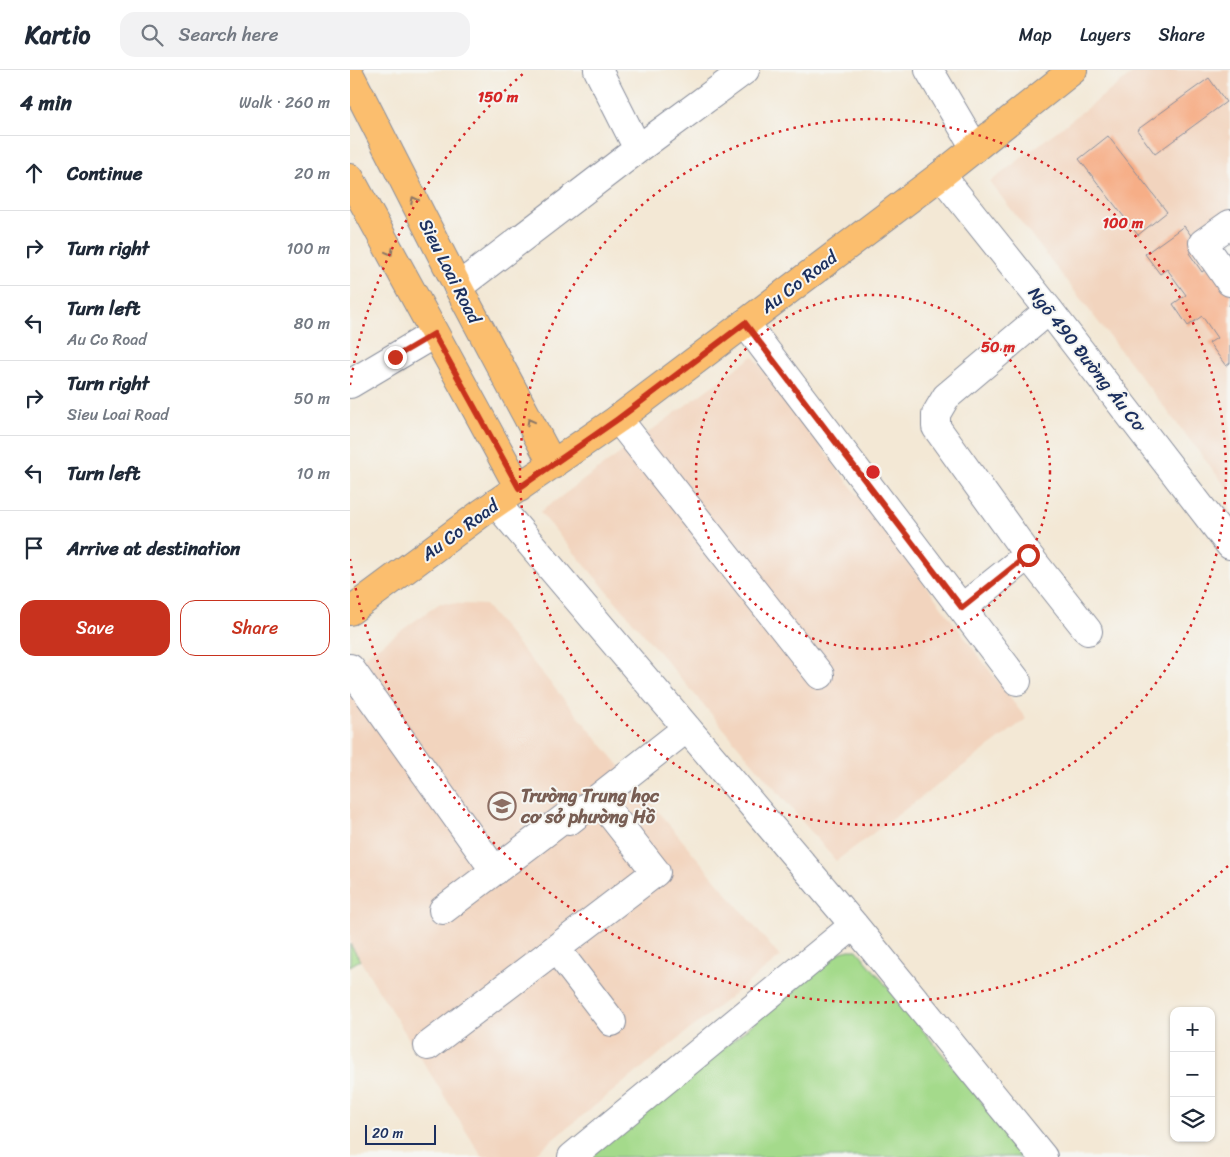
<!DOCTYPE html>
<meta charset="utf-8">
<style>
:root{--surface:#fff;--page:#f2f2f3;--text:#1f2937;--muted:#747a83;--line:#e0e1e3;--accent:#c8321e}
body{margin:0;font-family:Sriracha,sans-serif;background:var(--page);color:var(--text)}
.controls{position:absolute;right:15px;bottom:15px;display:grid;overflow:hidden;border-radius:10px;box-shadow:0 1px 4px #0004}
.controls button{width:45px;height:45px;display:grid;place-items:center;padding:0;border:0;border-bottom:1px solid var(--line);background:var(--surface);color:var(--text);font:25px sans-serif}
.scale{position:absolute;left:15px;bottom:12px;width:71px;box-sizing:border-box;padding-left:5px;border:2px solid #1b2f5e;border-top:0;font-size:14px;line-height:18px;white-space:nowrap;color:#1b2f5e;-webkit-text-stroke:4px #f6f6f2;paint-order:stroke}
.stop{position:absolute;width:15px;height:15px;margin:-11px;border:4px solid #c8321e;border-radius:50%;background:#fff}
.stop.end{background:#c8321e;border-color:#fff;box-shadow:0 1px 5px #0008}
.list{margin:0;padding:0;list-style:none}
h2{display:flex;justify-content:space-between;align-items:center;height:65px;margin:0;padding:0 20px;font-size:21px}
h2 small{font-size:16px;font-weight:400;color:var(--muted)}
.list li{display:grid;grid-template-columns:32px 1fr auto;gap:15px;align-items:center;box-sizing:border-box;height:75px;padding:0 20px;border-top:1px solid var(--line)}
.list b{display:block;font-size:19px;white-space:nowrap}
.list p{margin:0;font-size:16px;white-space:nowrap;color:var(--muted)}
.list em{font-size:16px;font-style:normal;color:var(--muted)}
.actions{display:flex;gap:10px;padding:15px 20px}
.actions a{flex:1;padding:11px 0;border:1px solid var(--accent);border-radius:15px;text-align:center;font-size:18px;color:var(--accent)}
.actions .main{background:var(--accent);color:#fff}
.icon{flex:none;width:28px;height:28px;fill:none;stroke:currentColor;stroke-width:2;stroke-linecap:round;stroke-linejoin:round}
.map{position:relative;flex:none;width:880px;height:1087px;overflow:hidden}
header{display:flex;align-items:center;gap:30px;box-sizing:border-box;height:70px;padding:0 25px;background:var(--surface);border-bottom:1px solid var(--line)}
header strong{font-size:24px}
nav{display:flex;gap:28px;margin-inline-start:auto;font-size:18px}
.search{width:350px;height:45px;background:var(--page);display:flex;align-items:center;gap:12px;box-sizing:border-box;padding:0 18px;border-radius:15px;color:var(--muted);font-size:19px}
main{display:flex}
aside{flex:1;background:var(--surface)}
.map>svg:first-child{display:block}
.built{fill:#f2d4be}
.green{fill:#a4da8b;stroke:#608474}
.building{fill:#f6ae87}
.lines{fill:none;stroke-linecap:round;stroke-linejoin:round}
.minor-casing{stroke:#878c9a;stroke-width:30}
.major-casing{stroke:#878c9a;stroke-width:30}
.minor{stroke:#fff;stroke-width:28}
.major{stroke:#fbbe6e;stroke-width:28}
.oneway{stroke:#8b7666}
.route{stroke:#c8321e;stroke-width:6}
.ring{fill:none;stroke:#d62828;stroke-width:2.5;stroke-dasharray:2.5 5}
.labels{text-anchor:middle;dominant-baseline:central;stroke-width:4;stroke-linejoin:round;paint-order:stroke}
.street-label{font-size:18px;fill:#1b2f5e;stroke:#f6f6f2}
.education-label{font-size:18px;font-weight:bold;fill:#785e54;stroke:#f6f6f2;text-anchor:start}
.centre{fill:#d62828;stroke:#f6f6f2;stroke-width:2.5}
.ring-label{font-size:15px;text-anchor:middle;font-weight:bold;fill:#d62828;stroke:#f6f6f2;stroke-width:4;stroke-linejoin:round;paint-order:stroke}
</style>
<header>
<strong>Kartio</strong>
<div class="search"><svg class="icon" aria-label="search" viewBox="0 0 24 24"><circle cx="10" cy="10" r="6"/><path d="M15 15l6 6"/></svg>Search here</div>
<nav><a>Map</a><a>Layers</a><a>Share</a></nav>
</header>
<main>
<aside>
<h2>4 min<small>Walk · 260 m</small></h2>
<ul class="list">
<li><svg class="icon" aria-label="ahead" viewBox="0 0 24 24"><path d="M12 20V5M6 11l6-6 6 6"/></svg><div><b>Continue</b></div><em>20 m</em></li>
<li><svg class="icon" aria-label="right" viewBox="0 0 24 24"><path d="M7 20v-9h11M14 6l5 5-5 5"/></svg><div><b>Turn right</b></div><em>100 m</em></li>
<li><svg class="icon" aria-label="left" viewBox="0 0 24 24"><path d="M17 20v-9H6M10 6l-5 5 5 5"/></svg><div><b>Turn left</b><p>Au Co Road</p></div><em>80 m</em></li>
<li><svg class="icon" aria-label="right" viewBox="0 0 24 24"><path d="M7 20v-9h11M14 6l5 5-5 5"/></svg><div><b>Turn right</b><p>Sieu Loai Road</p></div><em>50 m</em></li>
<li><svg class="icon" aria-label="left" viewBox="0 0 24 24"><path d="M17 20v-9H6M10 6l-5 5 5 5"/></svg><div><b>Turn left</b></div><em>10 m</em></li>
<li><svg class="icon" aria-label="arrive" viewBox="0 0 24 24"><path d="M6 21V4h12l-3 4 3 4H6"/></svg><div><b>Arrive at destination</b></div></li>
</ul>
<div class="actions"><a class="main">Save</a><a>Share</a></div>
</aside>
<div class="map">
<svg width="880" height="1087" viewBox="0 0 880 1087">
<rect width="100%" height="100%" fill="#f6f6f2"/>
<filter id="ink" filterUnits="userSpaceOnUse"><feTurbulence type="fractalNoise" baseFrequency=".02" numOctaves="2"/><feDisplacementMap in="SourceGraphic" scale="10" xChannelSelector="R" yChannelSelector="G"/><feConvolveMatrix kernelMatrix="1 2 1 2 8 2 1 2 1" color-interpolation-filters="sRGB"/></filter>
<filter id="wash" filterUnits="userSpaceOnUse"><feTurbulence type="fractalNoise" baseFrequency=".0096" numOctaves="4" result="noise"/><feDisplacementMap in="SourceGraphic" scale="20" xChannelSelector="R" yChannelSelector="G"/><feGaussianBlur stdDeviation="1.12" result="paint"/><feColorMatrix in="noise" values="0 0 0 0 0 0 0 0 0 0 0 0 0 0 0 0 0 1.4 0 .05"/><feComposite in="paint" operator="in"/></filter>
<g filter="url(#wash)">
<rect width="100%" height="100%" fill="#f3e8d5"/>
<!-- built -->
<path class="built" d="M 787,0 L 880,0 L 880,422 L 640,112 Z
M 403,286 L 676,649 L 486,791 L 190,442 Z
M 90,533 L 135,535 L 430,887 L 181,1087 L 132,1087 L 0,874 L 0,597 Z"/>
<!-- green -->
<path class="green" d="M 0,874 L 10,890 L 0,896 Z
M 499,880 L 507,880 L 677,1087 L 240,1087 L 491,882 Z"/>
<g id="blocks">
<!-- building -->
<path class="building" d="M 859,8 L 876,32 L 805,84 L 787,60 Z
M 758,66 L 817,142 L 788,165 L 729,89 Z
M 834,156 L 849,176 L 839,183 L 852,202 L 861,195 L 880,222 L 880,234 L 879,235 L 880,237 L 880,293 L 876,296 L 859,273 L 867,268 L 852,246 L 838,256 L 823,234 L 836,225 L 817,199 L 810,204 L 795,184 Z"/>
</g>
</g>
<g filter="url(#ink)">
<use href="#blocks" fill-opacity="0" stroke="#878c9a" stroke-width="1"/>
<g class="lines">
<!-- minor casing -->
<g class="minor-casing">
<path id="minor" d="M 248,0 L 288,79
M 579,0 L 625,78
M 591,105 L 699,240 L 880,475
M 880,154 L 853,173 L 880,212
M 108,217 L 288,79 L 395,0
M 699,240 L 596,327 L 586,344 L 586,357 L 678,485 L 738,561
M 395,253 L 667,611
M 0,314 L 84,264
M 268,349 L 470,605
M 146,433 L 504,855 L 693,1087
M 612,538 L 678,485
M 0,598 L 145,801
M 93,840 L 216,747 L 219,751 L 337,658
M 206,879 L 262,952
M 78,976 L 306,802 L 248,728
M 222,1087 L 504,855"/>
</g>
<!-- major casing -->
<g class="major-casing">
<path id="major" d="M 0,5 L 108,217 L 203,395
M 0,108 L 169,418
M 0,541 L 133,442 L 268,349 L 591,105 L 723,0"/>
</g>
<!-- minor -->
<use href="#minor" class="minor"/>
<!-- major -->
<use href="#major" class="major"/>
</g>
<!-- one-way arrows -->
<defs><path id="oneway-chevron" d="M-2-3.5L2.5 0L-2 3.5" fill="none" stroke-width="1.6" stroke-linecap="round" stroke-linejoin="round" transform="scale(1.25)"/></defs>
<g class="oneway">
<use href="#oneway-chevron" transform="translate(64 130) rotate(-117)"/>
<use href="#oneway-chevron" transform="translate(40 182) rotate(62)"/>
<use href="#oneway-chevron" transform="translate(180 352) rotate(-118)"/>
</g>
</g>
<g class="lines" filter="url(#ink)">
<!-- route -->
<path class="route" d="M 45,287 L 84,264 L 169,418 L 268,349 L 395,253 L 612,538 L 678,485"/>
</g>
<!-- distance rings -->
<g class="ring">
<circle cx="523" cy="402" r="177"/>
<circle cx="523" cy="402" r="353"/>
<path d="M878 796A530 530 0 0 1 0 489M0 315A530 530 0 0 1 175 2"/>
</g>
<!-- icons -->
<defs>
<g id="school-ring" transform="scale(1.4375)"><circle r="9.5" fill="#f6f6f2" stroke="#8d6e63" stroke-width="1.5"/><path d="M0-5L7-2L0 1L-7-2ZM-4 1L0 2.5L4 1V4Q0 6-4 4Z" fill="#8d6e63"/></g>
</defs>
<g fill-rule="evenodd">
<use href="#school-ring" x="152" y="736"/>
</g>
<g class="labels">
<!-- street labels -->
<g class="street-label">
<text transform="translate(100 201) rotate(63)">Sieu Loai Road</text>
<text transform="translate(449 212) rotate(-37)">Au Co Road</text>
<text transform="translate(737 289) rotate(52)">Ngõ 490 Đường Âu Cơ</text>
<text transform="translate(110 460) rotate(-36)">Au Co Road</text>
</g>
<!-- education labels -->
<g class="education-label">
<text x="171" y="726">Trường Trung học<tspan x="171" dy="21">cơ sở phường Hồ</tspan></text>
</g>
</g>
<circle cx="523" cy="402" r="8" class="centre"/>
<g class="ring-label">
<text x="148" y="32">150 m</text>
<text x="773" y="158">100 m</text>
<text x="648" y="282">50 m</text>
</g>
</svg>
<div class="controls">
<button>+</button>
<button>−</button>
<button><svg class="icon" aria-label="layers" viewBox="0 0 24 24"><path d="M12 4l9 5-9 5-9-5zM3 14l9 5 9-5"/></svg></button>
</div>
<div class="scale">20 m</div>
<div class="stop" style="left:678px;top:485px"></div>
<div class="stop end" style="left:45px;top:287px"></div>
</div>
</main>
